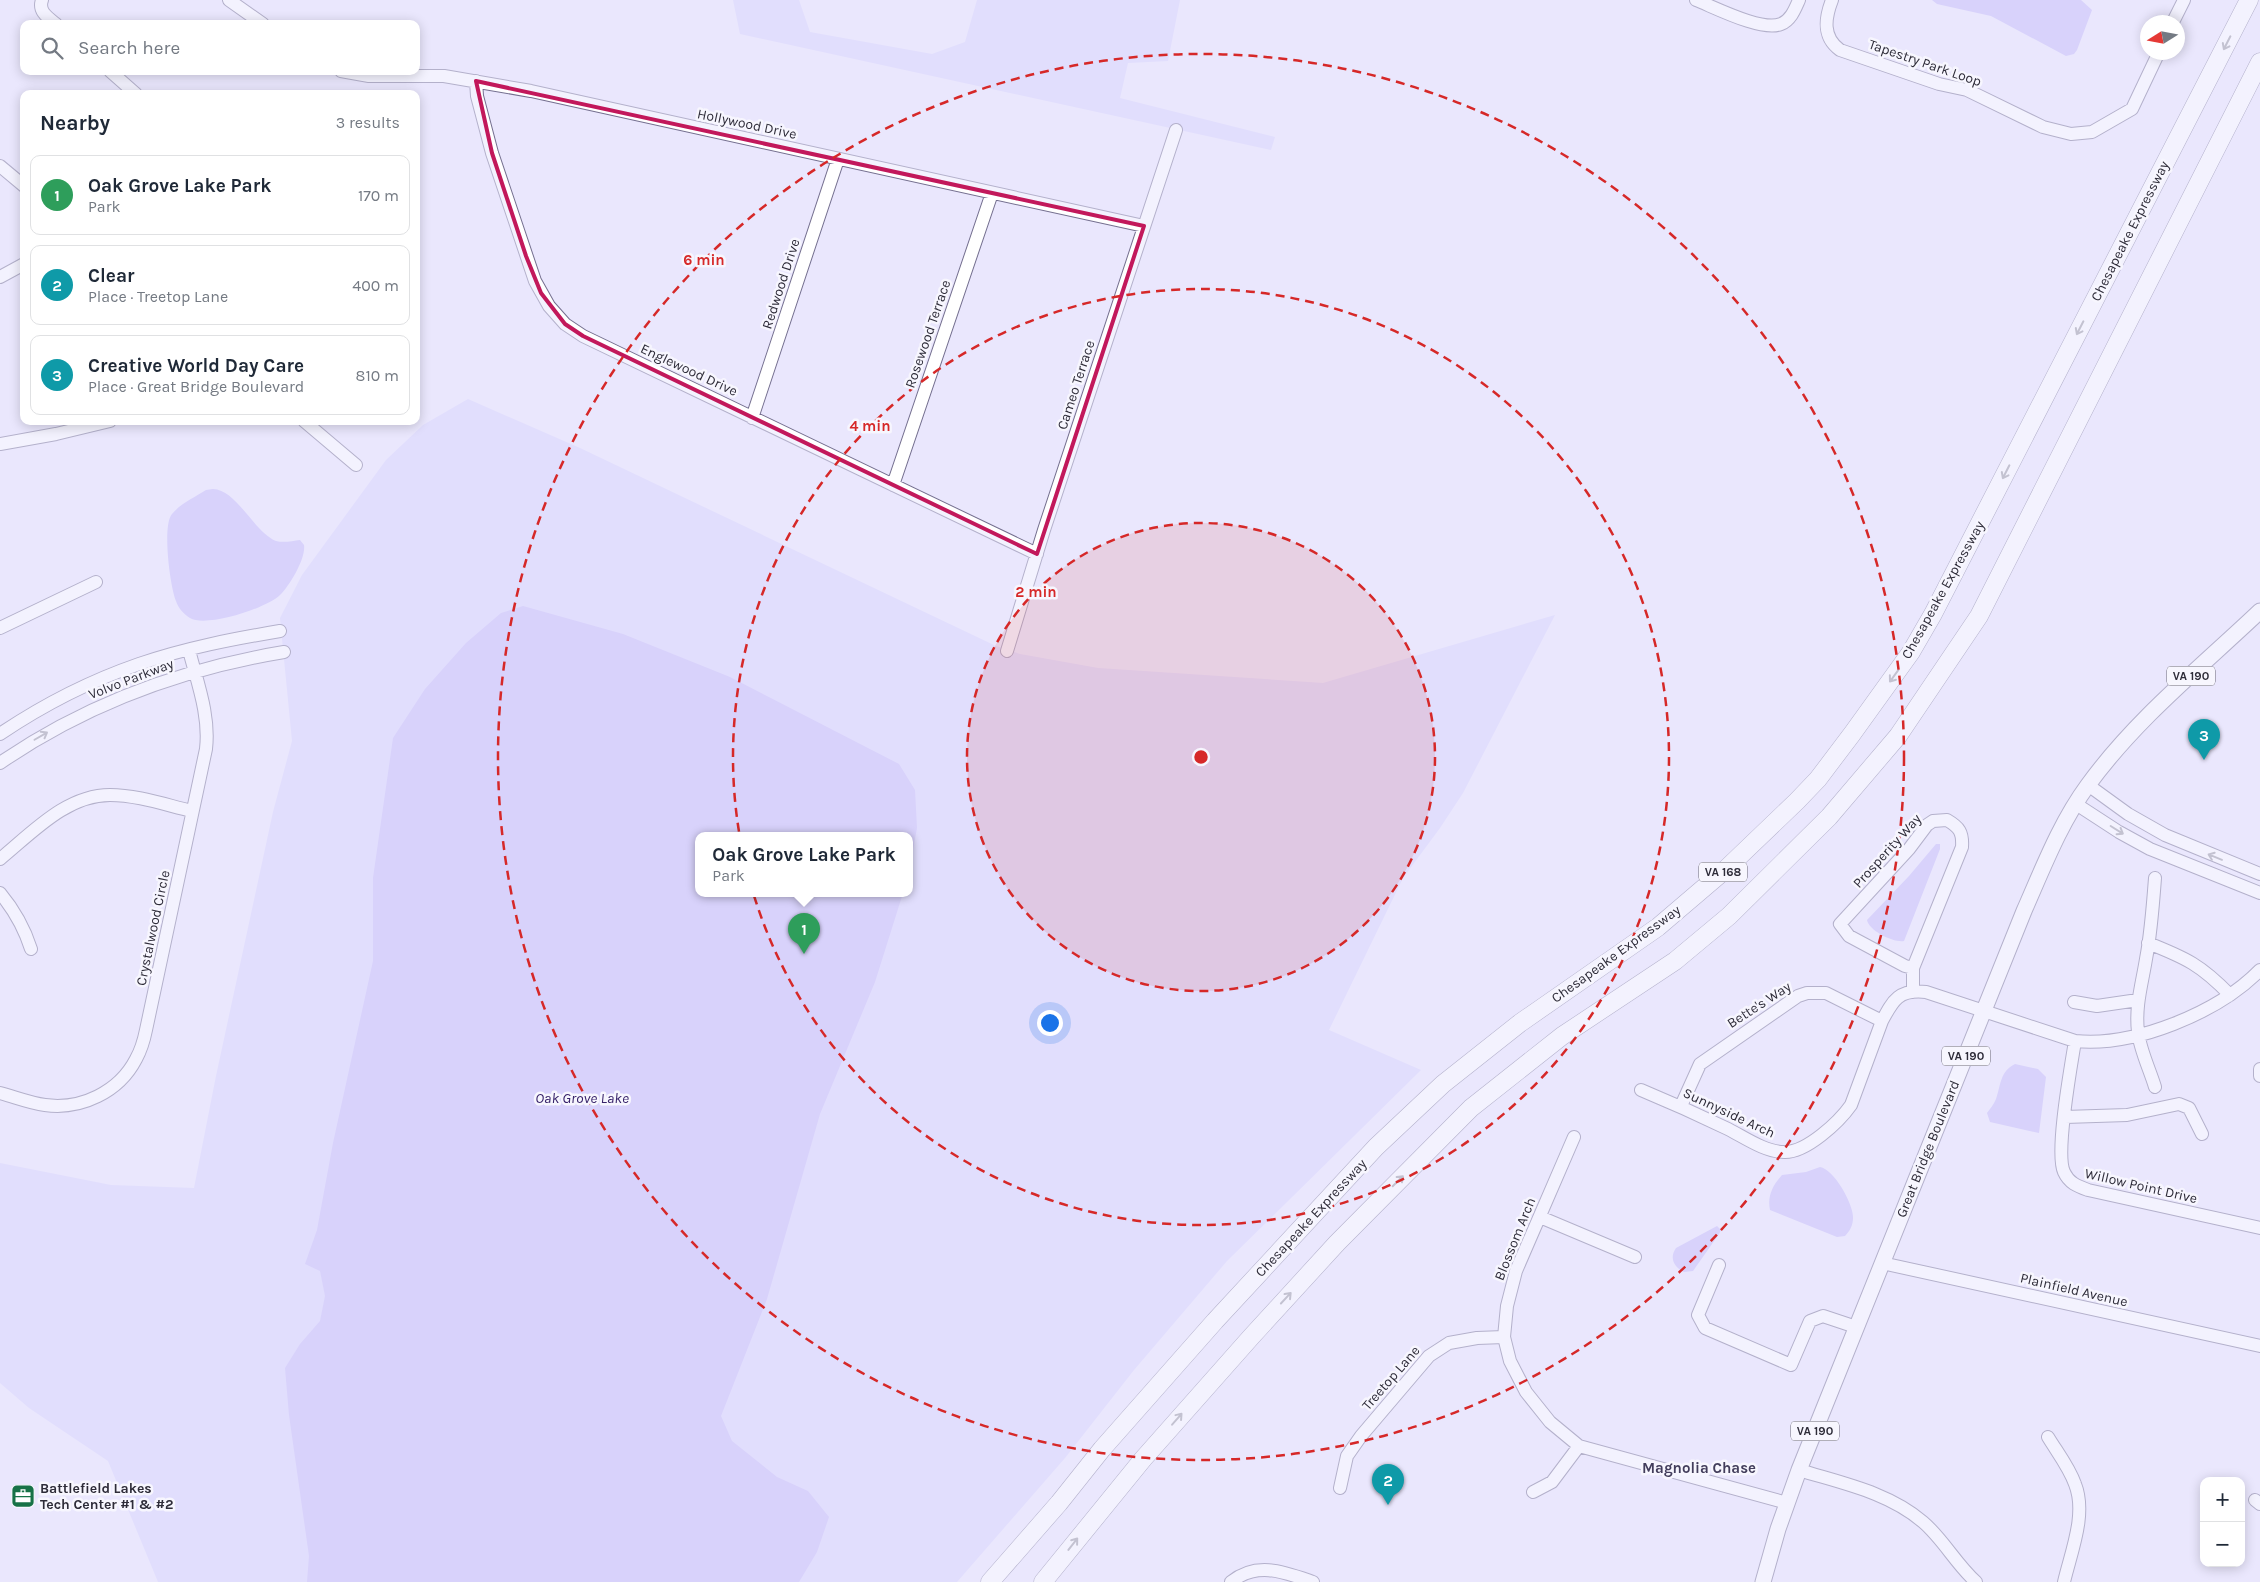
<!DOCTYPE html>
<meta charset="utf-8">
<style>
:root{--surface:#fff;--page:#f2f2f3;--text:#1f2937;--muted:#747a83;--line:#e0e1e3;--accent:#2563eb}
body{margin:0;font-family:Karla,sans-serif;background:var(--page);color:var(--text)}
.controls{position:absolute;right:15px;bottom:15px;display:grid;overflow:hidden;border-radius:10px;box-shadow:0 2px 12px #0003}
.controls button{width:45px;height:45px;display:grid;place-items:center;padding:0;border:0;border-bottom:1px solid var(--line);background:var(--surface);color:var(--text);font:25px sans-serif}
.compass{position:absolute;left:2140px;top:15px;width:45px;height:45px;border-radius:50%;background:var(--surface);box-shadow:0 2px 12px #0003;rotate:259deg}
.you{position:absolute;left:1049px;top:1022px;width:18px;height:18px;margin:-12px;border:4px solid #fff;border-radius:50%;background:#1a73e8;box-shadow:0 0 0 8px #1a73e833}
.badge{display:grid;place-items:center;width:32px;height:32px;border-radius:50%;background:var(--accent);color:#fff;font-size:16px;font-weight:700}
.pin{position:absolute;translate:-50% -41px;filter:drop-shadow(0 1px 2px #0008)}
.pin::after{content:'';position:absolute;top:26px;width:18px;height:15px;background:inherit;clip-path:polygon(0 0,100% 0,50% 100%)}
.popup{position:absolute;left:695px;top:832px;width:218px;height:65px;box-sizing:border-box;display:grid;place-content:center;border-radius:10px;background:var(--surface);filter:drop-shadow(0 1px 4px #0005);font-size:16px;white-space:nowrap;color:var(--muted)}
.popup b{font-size:19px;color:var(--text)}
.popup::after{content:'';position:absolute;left:50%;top:100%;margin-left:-10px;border:10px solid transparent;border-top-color:var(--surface)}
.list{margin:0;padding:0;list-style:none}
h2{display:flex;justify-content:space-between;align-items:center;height:65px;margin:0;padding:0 20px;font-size:21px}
h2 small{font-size:16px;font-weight:400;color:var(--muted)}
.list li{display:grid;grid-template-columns:32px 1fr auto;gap:15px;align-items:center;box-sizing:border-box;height:80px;margin:0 10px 10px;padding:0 10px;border:1px solid var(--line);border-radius:10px}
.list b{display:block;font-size:19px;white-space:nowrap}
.list p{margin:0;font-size:16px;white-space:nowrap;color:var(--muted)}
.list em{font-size:16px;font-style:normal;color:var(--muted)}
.icon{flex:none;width:28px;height:28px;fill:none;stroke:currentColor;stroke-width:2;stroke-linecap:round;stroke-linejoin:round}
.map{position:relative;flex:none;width:2260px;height:1582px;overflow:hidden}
.search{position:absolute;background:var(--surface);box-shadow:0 2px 12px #0003;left:20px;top:20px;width:400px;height:55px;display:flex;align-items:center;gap:12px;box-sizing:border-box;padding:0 18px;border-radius:10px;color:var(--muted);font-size:19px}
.panel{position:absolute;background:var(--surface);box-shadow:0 2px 12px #0003;left:20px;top:90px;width:400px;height:335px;border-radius:10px}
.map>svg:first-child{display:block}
.green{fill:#d8d2fd;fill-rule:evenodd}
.water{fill:#c3b8f8}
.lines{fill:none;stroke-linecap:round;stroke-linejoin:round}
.minor-casing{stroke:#746f8f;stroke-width:14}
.major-casing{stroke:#746f8f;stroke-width:17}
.highway-casing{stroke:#746f8f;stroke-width:19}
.minor{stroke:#fff;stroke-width:12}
.major{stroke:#fff;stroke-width:15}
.highway{stroke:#fff;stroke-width:18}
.oneway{stroke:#96969c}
.marked{fill:none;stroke:#c2185b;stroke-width:4;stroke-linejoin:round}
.ring{fill:none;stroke:#d62828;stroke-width:2.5;stroke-dasharray:9 6}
.labels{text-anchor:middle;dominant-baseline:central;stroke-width:5;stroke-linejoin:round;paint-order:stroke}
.shield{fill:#f7f6fe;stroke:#6a6974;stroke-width:1}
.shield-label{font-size:12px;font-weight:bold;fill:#2e2c39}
.street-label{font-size:14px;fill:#2e2c39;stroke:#f7f6fe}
.poi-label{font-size:14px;font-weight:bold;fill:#2e2c39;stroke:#f7f6fe;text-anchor:start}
.water-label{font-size:15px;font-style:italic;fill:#37226a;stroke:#f7f6fe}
.neighbourhood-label{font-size:15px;font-weight:bold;fill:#433e5c;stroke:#f7f6fe}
.centre{fill:#d62828;stroke:#f7f6fe;stroke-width:2.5}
.ring-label{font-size:15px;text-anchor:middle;font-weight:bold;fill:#d62828;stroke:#f7f6fe;stroke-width:5;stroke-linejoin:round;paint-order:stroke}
</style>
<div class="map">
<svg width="2260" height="1582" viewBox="0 0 2260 1582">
<rect width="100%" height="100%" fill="#eae7fd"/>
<!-- green -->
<path class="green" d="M 733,0 L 799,0 L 810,32 L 932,54 L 965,42 L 977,0 L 1180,0 L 1168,61 L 1128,63 L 1120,98 L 1275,137 L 1271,150 L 740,34 Z
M 468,399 L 580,448 L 996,646 L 1020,654 L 1098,668 L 1323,683 L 1555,615 L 1463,793 L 1440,828 L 1403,878 L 1329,1030 L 1421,1070 L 1227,1261 L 1134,1370 L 1065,1458 L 957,1582 L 158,1582 L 108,1461 L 29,1408 L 0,1383 L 0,1163 L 111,1185 L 194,1188 L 216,1076 L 273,812 L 292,741 L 280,618 L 302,575 L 386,460 L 423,425 ZM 699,835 L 909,835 L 909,893 L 699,893 Z"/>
<!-- water -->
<path class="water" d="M 1932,0 L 2081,0 L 2092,10 L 2077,50 L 2074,54 L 2066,56 L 1991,16 L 1937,4 Z
M 213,489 C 237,490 253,531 276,541 C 283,543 293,541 300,540 L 304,545 C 306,558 290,585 280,595 C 267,608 206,628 190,618 C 184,614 178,608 176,601 C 170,587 162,525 172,514 C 180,504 195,497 206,490 Z
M 523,606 L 623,634 L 730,677 L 899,764 L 915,790 L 917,828 L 909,871 L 909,835 L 699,835 L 699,893 L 903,893 L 875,982 L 820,1114 L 767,1299 L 721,1416 L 732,1441 L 777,1477 L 808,1491 L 829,1517 L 817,1552 L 799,1582 L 307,1582 L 309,1556 L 289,1415 L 285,1368 L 300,1344 L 320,1321 L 325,1296 L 320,1271 L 305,1264 L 317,1230 L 333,1143 L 373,961 L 373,878 L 393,738 L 425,689 L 466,643 L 501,613 Z
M 1936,844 L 1940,844 L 1940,849 L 1904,941 C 1894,943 1869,931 1867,920 L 1909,876 Z
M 2015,1064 L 2038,1069 L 2046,1077 L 2039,1133 L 1990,1122 L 1987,1113 C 1990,1109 1994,1104 1996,1099 C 2001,1085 2000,1071 2015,1064 Z
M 1820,1167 C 1834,1169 1854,1205 1853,1218 C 1853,1225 1850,1231 1845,1236 L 1837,1237 L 1770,1210 C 1767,1196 1773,1185 1782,1175 L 1806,1172 Z
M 1717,1226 L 1721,1230 L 1719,1234 L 1693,1271 L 1684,1272 C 1674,1267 1669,1258 1676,1248 Z"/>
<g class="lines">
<!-- minor casing -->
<g class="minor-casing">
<path id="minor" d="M 42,0 C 38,11 47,17 56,24
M 229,0 L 263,24
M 1696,0 C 1714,7 1762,32 1781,24 C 1791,20 1795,9 1799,0
M 1832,0 C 1825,18 1822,37 1840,50 L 1939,84 L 1967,90 L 2043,127 L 2071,134 L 2092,132 L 2132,109 L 2159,52
M 2173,22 L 2184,0
M 110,71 L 136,94
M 341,71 L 369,76 L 444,76 L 531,91 L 1144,226
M 476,81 L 477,96 L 492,153 L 535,281 L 549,306 L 565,324 L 583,336 L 1037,554
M 0,166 L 24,186
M 0,277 L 24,264
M 752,418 L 838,159
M 304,421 L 356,465
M 0,444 L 56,434 L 110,421
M 893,485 L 992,193
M 0,628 L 96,582
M 1007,651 L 1044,530 L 1176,130
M 0,734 C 43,705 90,681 139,664 C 185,648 233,639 280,631
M 0,763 C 86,704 181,669 284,652
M 2088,785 L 2128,814 L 2165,835 L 2260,874
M 2076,804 L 2119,832 L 2150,849 L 2260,893
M 0,859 C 32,833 66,795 110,795 C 137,795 166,805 192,811
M 2155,878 C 2153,905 2151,933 2146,959 C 2142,984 2135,1006 2138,1032 C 2140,1050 2150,1070 2155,1087
M 0,893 C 15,911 24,927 31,949
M 2148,943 C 2186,958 2201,965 2230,995
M 1913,968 L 1905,966 L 1849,936 L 1840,924 L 1909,849 L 1927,825 L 1933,821 L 1947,820 C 1959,827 1963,832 1962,847 L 1913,968 L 1913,992
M 2074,1002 L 2097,1006 L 2138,1000
M 2075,1041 C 2071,1066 2055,1153 2064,1172 C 2069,1183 2077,1186 2088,1190 L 2260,1228
M 2260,1069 L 2260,1076
M 1641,1090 C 1670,1102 1699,1115 1728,1129 C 1744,1137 1765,1152 1784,1152 C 1806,1153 1839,1122 1851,1105 L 1882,1021
M 0,1093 C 15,1097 30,1103 45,1105 C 81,1110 119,1092 136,1059 C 141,1050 144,1040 146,1030 L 206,749 C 210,715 197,682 189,650
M 1681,1106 L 1700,1064 L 1798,996 L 1807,993 L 1826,993 L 1882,1021 C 1893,1000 1899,989 1926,992 L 2075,1041 C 2134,1047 2218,1013 2260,970
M 2065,1117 L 2127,1115 L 2179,1104 L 2189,1108 L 2202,1134
M 1574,1137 L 1516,1271 L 1507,1306 L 1504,1337 L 1510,1361 L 1526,1392 L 1550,1422 L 1579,1446 L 1787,1503
M 1540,1217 L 1635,1257
M 1882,1263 L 2260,1346
M 1719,1265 L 1698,1315 L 1705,1328 L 1791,1365 L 1810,1321 L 1823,1316 L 1856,1327
M 2048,1437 C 2057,1452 2069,1467 2075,1484 C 2087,1514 2071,1552 2064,1582
M 1799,1470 C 1841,1483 1888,1492 1923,1522 C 1943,1539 1956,1564 1976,1582
M 1340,1488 L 1347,1456 L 1361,1436 L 1429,1356 L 1449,1343 L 1477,1338 L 1504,1337
M 1533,1492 L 1552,1482 L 1579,1446
M 2255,1500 L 2260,1504
M 1231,1582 C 1257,1561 1284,1572 1313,1582"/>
</g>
<!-- major casing -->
<g class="major-casing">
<path id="major" d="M 1763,1582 L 1778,1529 L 1799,1470 L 2024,911 C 2043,868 2060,823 2088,785 C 2136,719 2201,667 2260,611"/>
</g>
<!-- highway casing -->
<g class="highway-casing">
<path id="highway" d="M 990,1582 L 1059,1503 L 1102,1449 L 1215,1321 L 1376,1147 L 1443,1084 L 1520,1023 L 1658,927 L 1726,869 L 1797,801 L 1818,779 L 1852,734 L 1911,652 L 1933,614 L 2249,0
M 1043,1582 L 1143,1459 L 1251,1337 L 1337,1243 L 1471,1108 L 1562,1036 L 1675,961 L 1729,916 L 1829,817 L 1898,736 L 1979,616 L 2260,62"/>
</g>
<!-- minor -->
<use href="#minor" class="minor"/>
<!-- major -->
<use href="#major" class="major"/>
<!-- highway -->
<use href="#highway" class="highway"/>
</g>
<!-- one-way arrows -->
<defs><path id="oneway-shaft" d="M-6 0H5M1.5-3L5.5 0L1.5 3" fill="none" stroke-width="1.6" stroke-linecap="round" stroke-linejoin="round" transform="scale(1.25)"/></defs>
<g class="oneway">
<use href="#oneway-shaft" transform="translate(2227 43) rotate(117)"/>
<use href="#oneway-shaft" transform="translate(2080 328) rotate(117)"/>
<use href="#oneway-shaft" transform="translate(2006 472) rotate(117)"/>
<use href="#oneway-shaft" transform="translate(1894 676) rotate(126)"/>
<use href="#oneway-shaft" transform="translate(41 736) rotate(-30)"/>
<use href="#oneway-shaft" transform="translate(2117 830) rotate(32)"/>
<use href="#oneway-shaft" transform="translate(2215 857) rotate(-158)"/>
<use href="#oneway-shaft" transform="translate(1398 1181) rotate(-45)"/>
<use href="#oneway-shaft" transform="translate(1286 1298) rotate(-47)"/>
<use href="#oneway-shaft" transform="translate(1177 1419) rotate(-49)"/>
<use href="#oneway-shaft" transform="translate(1073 1544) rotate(-52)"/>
</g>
<!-- marked area -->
<path d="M0 0H2260V1582H0ZM 476,81 L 1144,226 L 1037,554 L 583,336 L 565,324 L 541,293 L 526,256 L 492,153 Z" fill="#eae7fd" fill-opacity=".55" fill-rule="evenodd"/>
<path class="marked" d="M 476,81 L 1144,226 L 1037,554 L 583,336 L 565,324 L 541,293 L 526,256 L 492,153 Z"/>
<!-- distance rings -->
<circle cx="1201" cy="757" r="234" fill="#d62828" fill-opacity=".12"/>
<g class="ring">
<circle cx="1201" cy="757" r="234"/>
<circle cx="1201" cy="757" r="468"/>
<circle cx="1201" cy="757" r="703"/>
</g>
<!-- icons -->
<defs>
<g id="office-square" transform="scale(1.25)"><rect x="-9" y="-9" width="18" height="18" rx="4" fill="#177247" stroke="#f7f6fe"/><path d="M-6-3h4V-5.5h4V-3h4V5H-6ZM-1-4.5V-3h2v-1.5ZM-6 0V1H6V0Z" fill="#fff"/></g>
</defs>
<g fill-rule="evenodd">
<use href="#office-square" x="23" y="1496"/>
</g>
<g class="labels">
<!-- shield labels -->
<g class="shield">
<rect x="2167" y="666.5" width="48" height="19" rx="4"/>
<rect x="1699" y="862.5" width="48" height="19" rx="4"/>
<rect x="1942" y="1046.5" width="48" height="19" rx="4"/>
<rect x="1791" y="1421.5" width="48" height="19" rx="4"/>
</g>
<g class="shield-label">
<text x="2191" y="676">VA 190</text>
<text x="1723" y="872">VA 168</text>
<text x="1966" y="1056">VA 190</text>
<text x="1815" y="1431">VA 190</text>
</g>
<!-- street labels -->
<g class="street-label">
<text transform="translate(1925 63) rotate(19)">Tapestry Park Loop</text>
<text transform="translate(747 124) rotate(12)">Hollywood Drive</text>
<text transform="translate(2130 231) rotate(-63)">Chesapeake Expressway</text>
<text transform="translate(781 284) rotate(-72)">Redwood Drive</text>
<text transform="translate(928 334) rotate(-71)">Rosewood Terrace</text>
<text transform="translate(689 370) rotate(25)">Englewood Drive</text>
<text transform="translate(1076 385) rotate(-72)">Cameo Terrace</text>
<text transform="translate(1943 590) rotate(-61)">Chesapeake Expressway</text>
<text transform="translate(131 679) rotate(-21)">Volvo Parkway</text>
<text transform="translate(1887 851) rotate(-48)">Prosperity Way</text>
<text transform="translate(153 928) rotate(-78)">Crystalwood Circle</text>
<text transform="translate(1616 954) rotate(-36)">Chesapeake Expressway</text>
<text transform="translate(1759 1005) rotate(-33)">Bette's Way</text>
<text transform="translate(1729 1113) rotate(25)">Sunnyside Arch</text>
<text transform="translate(1928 1149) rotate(-68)">Great Bridge Boulevard</text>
<text transform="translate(2141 1186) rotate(13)">Willow Point Drive</text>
<text transform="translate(1311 1218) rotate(-47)">Chesapeake Expressway</text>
<text transform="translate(1515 1239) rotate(-68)">Blossom Arch</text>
<text transform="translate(2074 1290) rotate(13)">Plainfield Avenue</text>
<text transform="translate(1391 1378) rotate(-49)">Treetop Lane</text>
</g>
<!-- poi labels -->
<g class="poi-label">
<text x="40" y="1488">Battlefield Lakes<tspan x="40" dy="16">Tech Center #1 &amp; #2</tspan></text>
</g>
<!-- water labels -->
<g class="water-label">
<text x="582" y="1098">Oak Grove Lake</text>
</g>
<!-- neighbourhood labels -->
<g class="neighbourhood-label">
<text x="1699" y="1468">Magnolia Chase</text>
</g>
</g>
<circle cx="1201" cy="757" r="8" class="centre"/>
<g class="ring-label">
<text x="704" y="265">6 min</text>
<text x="870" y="431">4 min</text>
<text x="1036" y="597">2 min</text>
</g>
</svg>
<div class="controls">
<button>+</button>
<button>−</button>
</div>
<svg class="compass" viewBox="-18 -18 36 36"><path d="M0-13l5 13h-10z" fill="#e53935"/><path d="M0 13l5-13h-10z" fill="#747a83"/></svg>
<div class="you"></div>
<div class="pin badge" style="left:804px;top:954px;background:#2e9e5b">1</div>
<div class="popup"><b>Oak Grove Lake Park</b>Park</div>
<div class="pin badge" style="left:1388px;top:1505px;background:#0f9aa8">2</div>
<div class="pin badge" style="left:2204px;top:760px;background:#0f9aa8">3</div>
<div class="search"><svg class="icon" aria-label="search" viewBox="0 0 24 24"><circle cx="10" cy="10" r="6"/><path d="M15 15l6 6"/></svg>Search here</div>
<section class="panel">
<h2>Nearby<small>3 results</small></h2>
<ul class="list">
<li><span class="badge" style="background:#2e9e5b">1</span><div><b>Oak Grove Lake Park</b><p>Park</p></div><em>170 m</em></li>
<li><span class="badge" style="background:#0f9aa8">2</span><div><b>Clear</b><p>Place · Treetop Lane</p></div><em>400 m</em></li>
<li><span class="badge" style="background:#0f9aa8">3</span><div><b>Creative World Day Care</b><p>Place · Great Bridge Boulevard</p></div><em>810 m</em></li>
</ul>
</section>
</div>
